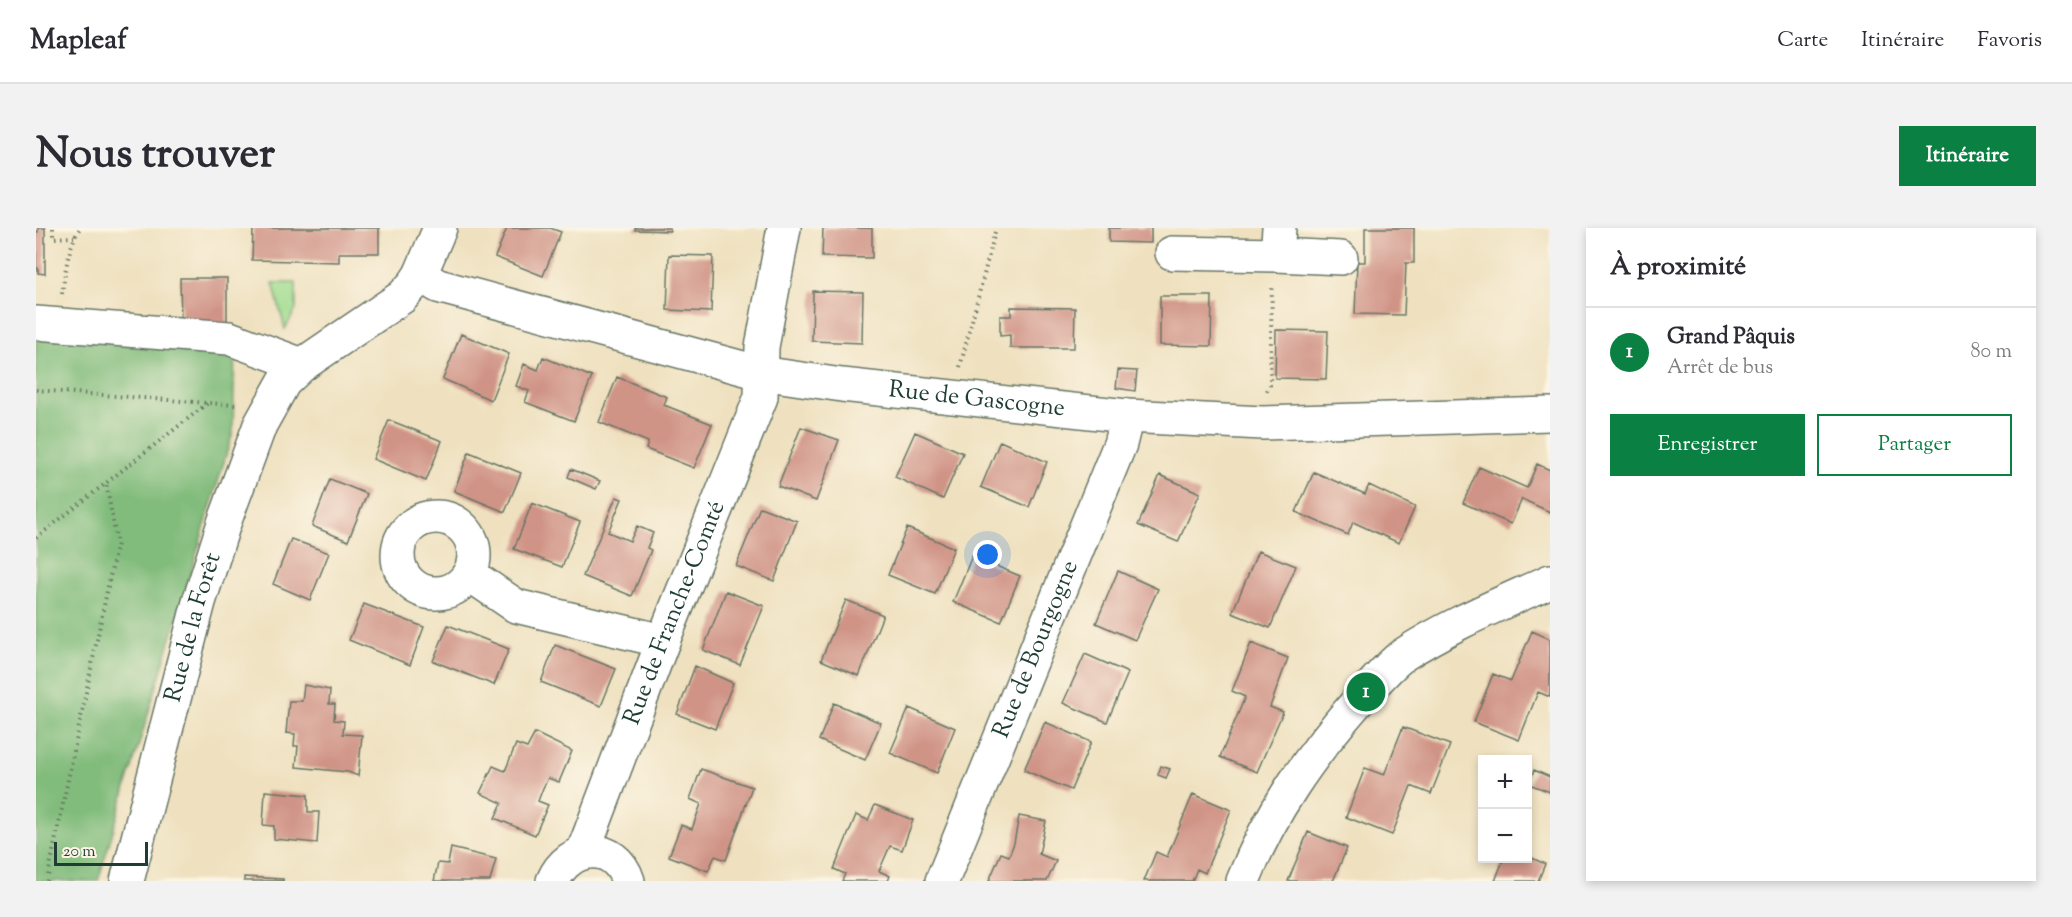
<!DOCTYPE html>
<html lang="fr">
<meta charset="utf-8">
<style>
:root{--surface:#fff;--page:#f2f2f3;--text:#2b2b33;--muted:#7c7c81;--line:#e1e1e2;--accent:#0b8043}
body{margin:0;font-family:"Sorts Mill Goudy",serif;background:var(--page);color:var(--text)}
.controls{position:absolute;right:18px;bottom:18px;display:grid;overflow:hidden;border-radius:0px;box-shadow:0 3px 9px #0003}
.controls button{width:54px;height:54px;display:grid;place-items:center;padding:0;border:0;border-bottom:2px solid var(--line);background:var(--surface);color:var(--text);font:30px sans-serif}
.scale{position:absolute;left:18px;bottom:15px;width:94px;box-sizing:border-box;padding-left:6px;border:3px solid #1f3d34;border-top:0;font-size:16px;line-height:21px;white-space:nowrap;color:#1f3d34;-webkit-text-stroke:4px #fcf5e5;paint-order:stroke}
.you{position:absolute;left:952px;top:327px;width:21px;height:21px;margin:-15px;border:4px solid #fff;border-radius:50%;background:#1a73e8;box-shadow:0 0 0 9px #1a73e833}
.badge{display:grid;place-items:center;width:39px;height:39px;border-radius:50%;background:var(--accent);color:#fff;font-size:20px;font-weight:700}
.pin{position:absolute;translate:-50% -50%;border:3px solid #fff;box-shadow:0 2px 6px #0006}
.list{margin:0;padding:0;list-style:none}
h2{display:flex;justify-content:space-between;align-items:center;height:78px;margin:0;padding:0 24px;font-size:26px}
h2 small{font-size:20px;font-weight:400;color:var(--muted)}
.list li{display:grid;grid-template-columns:39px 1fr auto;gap:18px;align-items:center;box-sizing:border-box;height:90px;padding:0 24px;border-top:2px solid var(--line)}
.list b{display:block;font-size:22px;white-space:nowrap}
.list p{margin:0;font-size:20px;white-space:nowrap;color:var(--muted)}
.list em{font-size:20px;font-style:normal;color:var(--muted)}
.actions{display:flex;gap:12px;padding:18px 24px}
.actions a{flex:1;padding:14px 0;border:2px solid var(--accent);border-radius:0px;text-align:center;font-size:21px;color:var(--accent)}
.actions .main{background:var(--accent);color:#fff}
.map{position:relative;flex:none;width:1514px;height:653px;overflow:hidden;border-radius:0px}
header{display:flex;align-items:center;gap:36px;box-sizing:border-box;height:84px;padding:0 30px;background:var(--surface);border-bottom:2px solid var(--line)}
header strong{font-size:28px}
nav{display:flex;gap:33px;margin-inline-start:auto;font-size:21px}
.intro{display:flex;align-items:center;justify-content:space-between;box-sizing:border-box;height:144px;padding:0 36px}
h1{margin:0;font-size:42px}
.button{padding:15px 27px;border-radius:0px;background:var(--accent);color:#fff;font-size:21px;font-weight:700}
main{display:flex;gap:36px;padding:0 36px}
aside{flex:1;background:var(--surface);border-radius:0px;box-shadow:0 3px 9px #0003}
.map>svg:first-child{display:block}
.green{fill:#a2dd91;stroke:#608d62;stroke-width:1.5}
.forest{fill:#81bc7b;stroke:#507c58;stroke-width:1.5}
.building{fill:#d09487}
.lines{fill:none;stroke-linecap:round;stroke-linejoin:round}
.minor-casing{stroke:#687665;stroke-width:36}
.path{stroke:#687665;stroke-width:4;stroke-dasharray:1.5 4.5;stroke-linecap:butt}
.minor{stroke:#fff;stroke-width:33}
.labels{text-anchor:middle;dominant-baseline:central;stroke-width:5;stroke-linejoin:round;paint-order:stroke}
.street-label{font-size:24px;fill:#1f3d34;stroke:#fcf5e5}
</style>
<header>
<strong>Mapleaf</strong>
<nav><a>Carte</a><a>Itinéraire</a><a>Favoris</a></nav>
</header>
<div class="intro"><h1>Nous trouver</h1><a class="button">Itinéraire</a></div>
<main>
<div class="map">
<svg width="1514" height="653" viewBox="0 0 1514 653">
<rect width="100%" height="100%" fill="#fcf5e5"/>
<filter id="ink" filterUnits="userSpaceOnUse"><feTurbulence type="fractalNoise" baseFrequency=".0167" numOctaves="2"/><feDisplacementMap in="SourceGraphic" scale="12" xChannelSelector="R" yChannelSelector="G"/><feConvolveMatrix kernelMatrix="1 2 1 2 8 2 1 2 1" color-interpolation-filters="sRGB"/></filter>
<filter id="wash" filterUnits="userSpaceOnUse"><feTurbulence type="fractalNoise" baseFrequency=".008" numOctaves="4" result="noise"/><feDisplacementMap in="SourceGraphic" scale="24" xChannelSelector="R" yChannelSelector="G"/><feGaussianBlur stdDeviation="1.35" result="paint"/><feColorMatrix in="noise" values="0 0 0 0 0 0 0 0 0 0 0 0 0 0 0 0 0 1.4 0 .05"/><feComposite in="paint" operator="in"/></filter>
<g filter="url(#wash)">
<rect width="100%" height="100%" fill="#efe1c0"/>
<!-- green -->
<path class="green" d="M 237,55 L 260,55 L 260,81 L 249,101 Z"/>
<!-- forest -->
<path class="forest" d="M 0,102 L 199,119 L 197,204 L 62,653 L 0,653 Z"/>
<g id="blocks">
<!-- building -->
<path class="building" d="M 2,0 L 9,0 L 9,46 L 2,45 L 2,40 L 0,40 L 0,4 L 2,4 Z
M 217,0 L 343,0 L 343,25 L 303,25 L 303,34 L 216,32 Z
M 471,0 L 514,0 L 525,4 L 507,48 L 459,29 Z
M 599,0 L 634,0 L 634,3 L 599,2 Z
M 787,0 L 836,0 L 836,30 L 786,29 Z
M 1073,0 L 1115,0 L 1115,15 L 1073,14 Z
M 1329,0 L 1378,0 L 1378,35 L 1370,35 L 1368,87 L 1319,86 L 1321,34 L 1329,34 Z
M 633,27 L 677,28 L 675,84 L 631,82 Z
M 144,50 L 191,50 L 191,95 L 145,94 Z
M 777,63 L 827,64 L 826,115 L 776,113 Z
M 1124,68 L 1176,68 L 1175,118 L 1124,117 Z
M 975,79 L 1039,80 L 1038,120 L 974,120 L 974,107 L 964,108 L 964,88 L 975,88 Z
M 1240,102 L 1292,103 L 1290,151 L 1239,150 Z
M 425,106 L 473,126 L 455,172 L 407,151 Z
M 507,129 L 556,149 L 538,193 L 489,174 L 493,163 L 480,158 L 488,136 L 502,142 Z
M 1082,142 L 1101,143 L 1099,163 L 1080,160 Z
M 581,149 L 631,169 L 628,177 L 676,196 L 658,240 L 610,221 L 612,214 L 563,194 Z
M 353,192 L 406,213 L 390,253 L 337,231 Z
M 765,199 L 803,212 L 780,273 L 742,258 Z
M 879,204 L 927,225 L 907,271 L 859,249 Z
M 964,213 L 1011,234 L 993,279 L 945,259 Z
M 433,224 L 485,245 L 469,284 L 418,263 Z
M 1501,236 L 1514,242 L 1514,284 L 1486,271 L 1475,296 L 1427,275 L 1443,239 L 1491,260 Z
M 535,241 L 564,253 L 560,261 L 532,249 Z
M 1278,244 L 1329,266 L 1333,257 L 1379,279 L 1363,315 L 1317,294 L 1312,307 L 1260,284 Z
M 1124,247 L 1164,265 L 1142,314 L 1102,297 Z
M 294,251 L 331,266 L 312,313 L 276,298 Z
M 580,269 L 586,271 L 572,304 L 594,313 L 601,298 L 617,305 L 611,320 L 615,322 L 596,368 L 547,348 Z
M 496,275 L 544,294 L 526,339 L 478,321 Z
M 724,279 L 761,293 L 738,353 L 700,338 Z
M 871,300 L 918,320 L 899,366 L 852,347 Z
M 255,311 L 293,325 L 274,372 L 237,356 Z
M 1222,323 L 1260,338 L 1234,400 L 1196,385 Z
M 936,328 L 984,348 L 965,394 L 917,374 Z
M 1082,343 L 1122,361 L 1099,412 L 1060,395 Z
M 690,363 L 728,378 L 704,437 L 667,422 Z
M 810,372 L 847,387 L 823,448 L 785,432 Z
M 328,376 L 388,399 L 374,437 L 313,412 Z
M 412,397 L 473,421 L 458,457 L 397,433 Z
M 1496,403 L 1514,411 L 1514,469 L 1502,464 L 1483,512 L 1438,494 L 1457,446 L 1475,453 Z
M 1215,415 L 1252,430 L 1234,479 L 1247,484 L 1221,544 L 1184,529 L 1209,469 L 1196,463 Z
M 519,417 L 580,441 L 565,478 L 505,454 Z
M 1049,426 L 1092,445 L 1071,494 L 1027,475 Z
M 659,438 L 697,455 L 679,501 L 641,486 Z
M 268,457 L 294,462 L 293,476 L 299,476 L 298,492 L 308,493 L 307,506 L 326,507 L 322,548 L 312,544 L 260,539 L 262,518 L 258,518 L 259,506 L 250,505 L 253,473 L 266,473 Z
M 798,475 L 845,495 L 829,532 L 783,512 Z
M 873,480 L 919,500 L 901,545 L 854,525 Z
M 1009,494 L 1055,514 L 1035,562 L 988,542 Z
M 1367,499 L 1414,517 L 1395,566 L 1375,558 L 1356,607 L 1310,589 L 1329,540 L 1348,547 Z
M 499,505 L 536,523 L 523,554 L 512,550 L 507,560 L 502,573 L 512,577 L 499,607 L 459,590 L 466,575 L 444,565 L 457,538 L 469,543 L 480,516 L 491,520 Z
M 1125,538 L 1134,541 L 1130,550 L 1122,547 Z
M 665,541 L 716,559 L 690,632 L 679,628 L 672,643 L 633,628 L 645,597 L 656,601 L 665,576 L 654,571 Z
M 1498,542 L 1514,549 L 1514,564 L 1493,556 Z
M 229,563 L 272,567 L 272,584 L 283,584 L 281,615 L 238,611 L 238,598 L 227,597 Z
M 1157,566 L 1195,582 L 1169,645 L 1161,641 L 1156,653 L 1108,653 L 1120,624 L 1131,629 Z
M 839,577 L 877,592 L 866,622 L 854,618 L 843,643 L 854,648 L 852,653 L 806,653 L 809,646 L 798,641 L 820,587 L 832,592 Z
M 983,588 L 1010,593 L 1003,626 L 1020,633 L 1011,653 L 953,653 L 965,625 L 973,628 L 978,615 Z
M 1272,604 L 1311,620 L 1297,653 L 1252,653 Z
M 415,620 L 460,631 L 454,653 L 398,653 L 402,635 L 412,636 Z
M 1492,628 L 1509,636 L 1502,653 L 1459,653 L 1468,630 L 1492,630 Z
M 208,649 L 247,651 L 247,653 L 208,653 Z"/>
</g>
</g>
<g filter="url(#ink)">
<use href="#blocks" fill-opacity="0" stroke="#687665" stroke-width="1.5"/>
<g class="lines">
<!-- minor casing -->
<g class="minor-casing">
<g id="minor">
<path d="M 1136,25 L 1241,27 L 1243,0"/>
<path d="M 1241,27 L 1305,30"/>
<path id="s1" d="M 384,47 L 402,58 L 725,145 L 806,157 L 1091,188 L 1226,195 L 1514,186"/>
<path d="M 0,95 L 193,110 L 266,137"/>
<circle cx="400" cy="327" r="38"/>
<path d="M 433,346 L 480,378 L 627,413"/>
<path id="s2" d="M 547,624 L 627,413 L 725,169 L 726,119 L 748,0"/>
<path id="s3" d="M 91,653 L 163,374 L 188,295 L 224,197 L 248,154 L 266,137 L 366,69 L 378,56 L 384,47 L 404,0"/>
<path d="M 517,653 C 533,616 579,612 592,653"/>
<path id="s4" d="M 906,653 L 1084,216 L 1091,188"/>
<path d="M 1207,653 C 1234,584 1274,528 1322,473 C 1336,458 1351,439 1367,427 C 1413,397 1464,376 1514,353"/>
</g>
</g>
<!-- path -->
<path class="path" d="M 17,0 L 17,10 L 38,9
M 26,66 C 29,44 32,19 44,0
M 924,139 L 960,0
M 0,162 L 199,177
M 1231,163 L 1234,157 L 1236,58
M 0,310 L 172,175
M 11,653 L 81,315 L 70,255"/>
<!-- minor -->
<use href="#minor" class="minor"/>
</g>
</g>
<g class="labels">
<!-- street labels -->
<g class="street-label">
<text stroke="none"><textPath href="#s1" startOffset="573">Rue de Gascogne</textPath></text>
<text stroke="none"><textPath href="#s2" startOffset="256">Rue de Franche-Comté</textPath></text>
<text stroke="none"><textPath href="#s3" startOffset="262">Rue de la Forêt</textPath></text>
<text stroke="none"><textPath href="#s4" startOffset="250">Rue de Bourgogne</textPath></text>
</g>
</g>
</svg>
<div class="controls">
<button>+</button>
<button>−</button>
</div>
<div class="scale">20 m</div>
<div class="you"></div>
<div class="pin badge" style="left:1330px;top:464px">1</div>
</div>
<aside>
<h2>À proximité<small></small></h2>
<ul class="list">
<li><span class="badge">1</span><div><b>Grand Pâquis</b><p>Arrêt de bus</p></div><em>80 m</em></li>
</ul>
<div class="actions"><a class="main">Enregistrer</a><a>Partager</a></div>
</aside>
</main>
